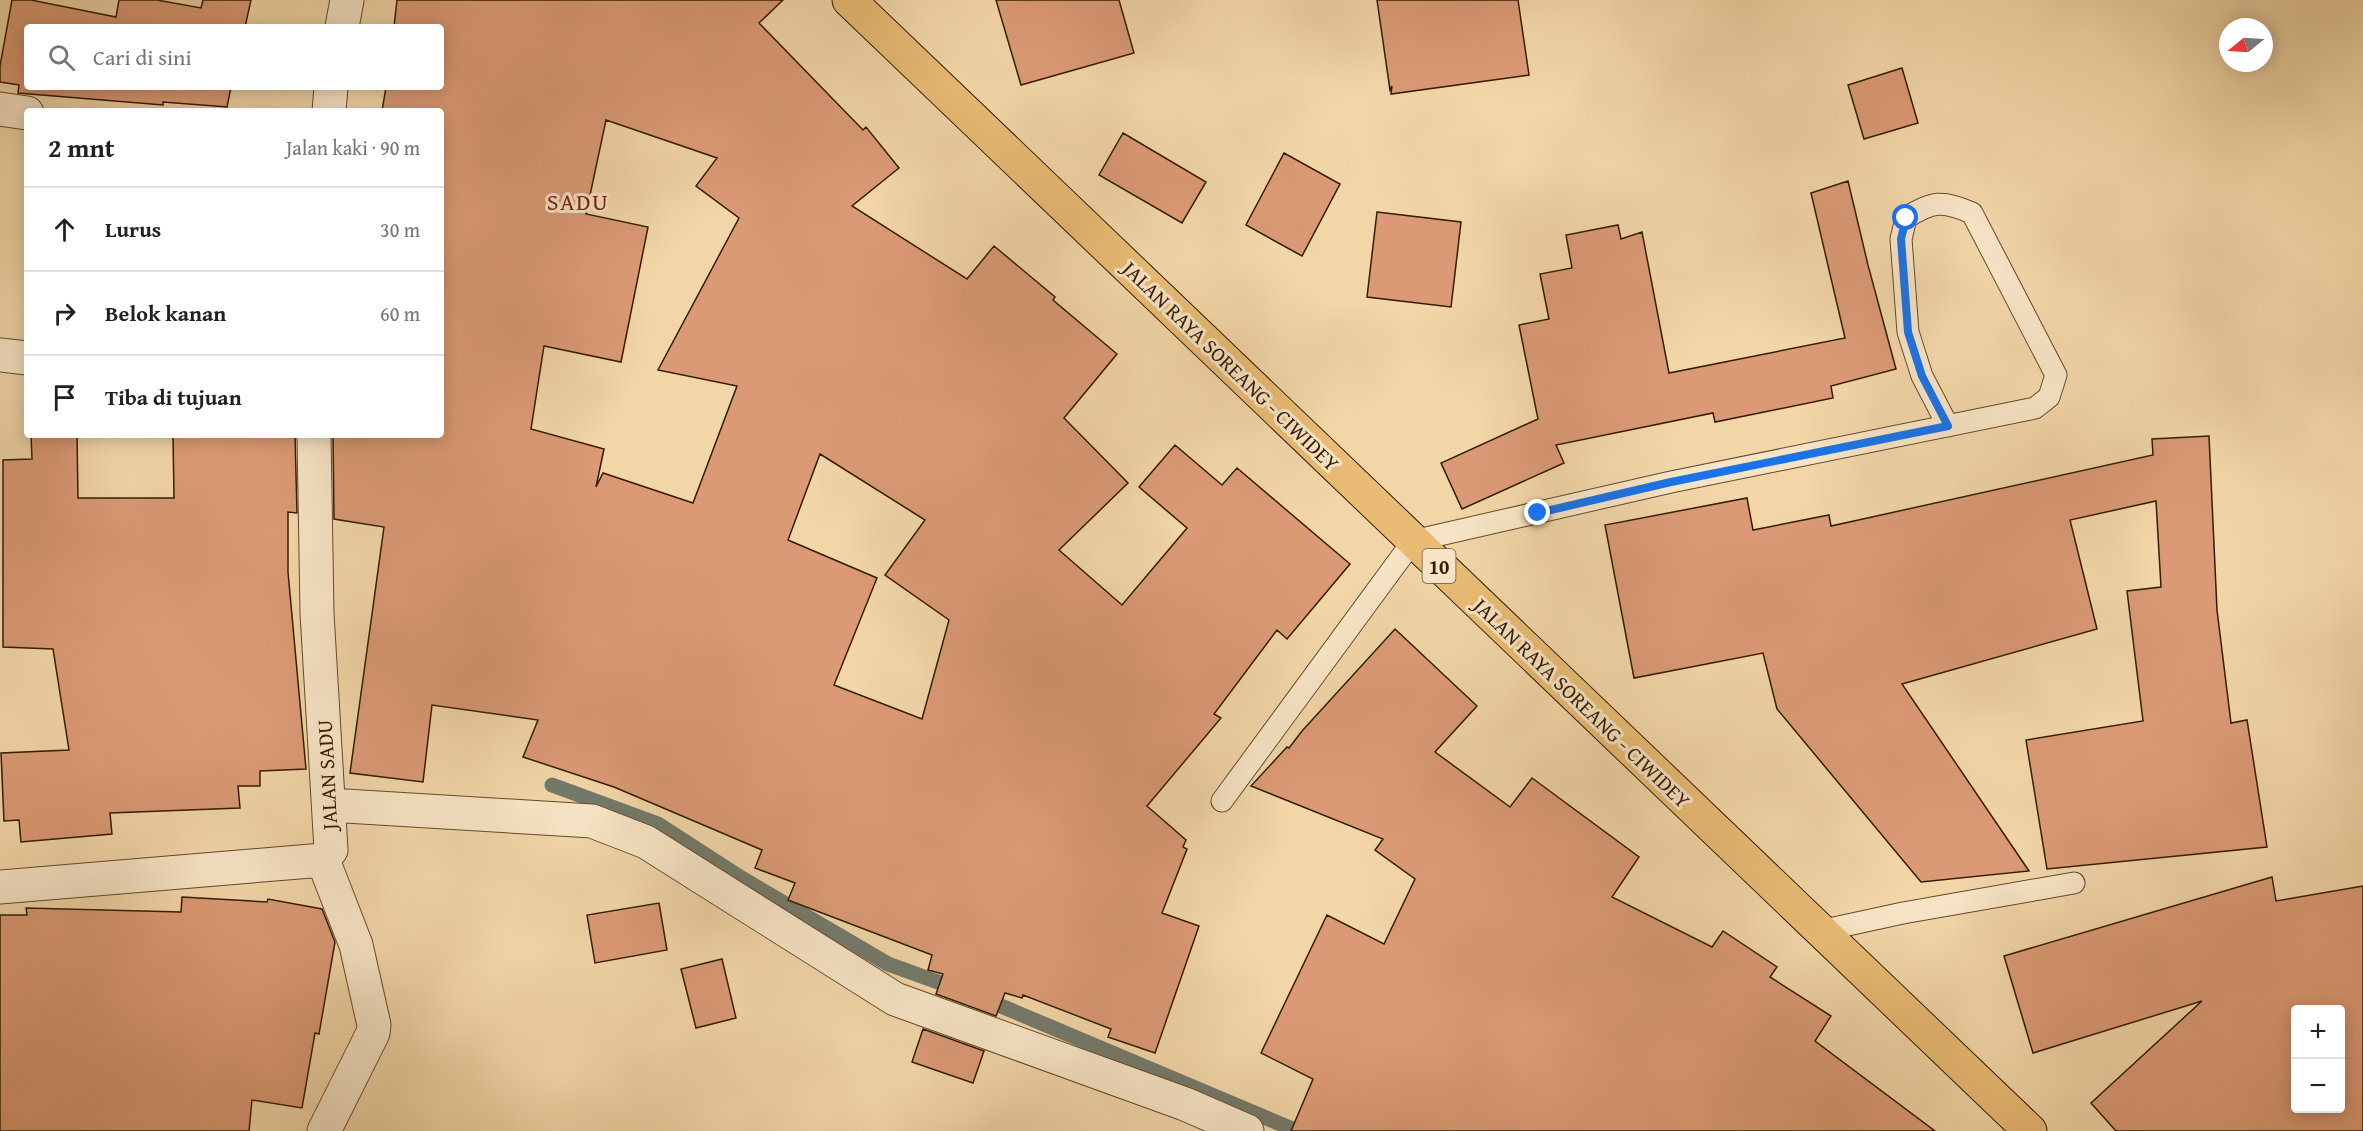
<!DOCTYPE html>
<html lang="id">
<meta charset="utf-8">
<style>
:root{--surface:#fff;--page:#f6f6f6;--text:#202124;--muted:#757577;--line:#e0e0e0}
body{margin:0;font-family:"Gentium Book Plus",serif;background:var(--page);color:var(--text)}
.controls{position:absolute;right:18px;bottom:18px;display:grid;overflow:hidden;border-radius:6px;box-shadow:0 3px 15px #0003}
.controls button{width:54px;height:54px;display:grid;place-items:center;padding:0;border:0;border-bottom:2px solid var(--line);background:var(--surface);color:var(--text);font:30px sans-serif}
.compass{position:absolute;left:2219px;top:18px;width:54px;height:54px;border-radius:50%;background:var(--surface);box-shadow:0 3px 15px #0003;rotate:252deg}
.stop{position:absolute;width:18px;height:18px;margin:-14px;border:4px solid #1a73e8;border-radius:50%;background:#fff}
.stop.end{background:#1a73e8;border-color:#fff;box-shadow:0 2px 6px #0008}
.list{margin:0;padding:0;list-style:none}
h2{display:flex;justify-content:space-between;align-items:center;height:78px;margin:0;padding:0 24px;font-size:26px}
h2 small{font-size:20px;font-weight:400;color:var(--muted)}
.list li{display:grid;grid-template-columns:39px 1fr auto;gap:18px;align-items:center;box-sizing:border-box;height:84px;padding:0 24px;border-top:2px solid var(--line)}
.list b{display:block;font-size:22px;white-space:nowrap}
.list em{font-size:20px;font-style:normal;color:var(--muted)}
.icon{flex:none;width:33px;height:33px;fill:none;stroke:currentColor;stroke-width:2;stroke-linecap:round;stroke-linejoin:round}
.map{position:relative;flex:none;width:2363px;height:1131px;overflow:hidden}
.search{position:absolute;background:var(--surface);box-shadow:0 3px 15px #0003;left:24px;top:24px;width:420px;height:66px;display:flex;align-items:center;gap:15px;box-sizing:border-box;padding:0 21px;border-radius:6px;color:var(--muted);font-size:22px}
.panel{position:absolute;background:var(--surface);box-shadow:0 3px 15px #0003;left:24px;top:108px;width:420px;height:330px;border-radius:6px}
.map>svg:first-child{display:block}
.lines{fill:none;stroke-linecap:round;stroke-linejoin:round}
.stream{stroke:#73796a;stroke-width:15}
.building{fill:#db9a75;stroke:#341c00;stroke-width:1.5;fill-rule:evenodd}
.lane-casing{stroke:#644a2a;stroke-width:23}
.street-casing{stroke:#644a2a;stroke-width:35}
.highway-casing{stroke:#341c00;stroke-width:35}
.lane{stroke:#f7e4c6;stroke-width:21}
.street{stroke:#f7e4c6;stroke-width:33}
.highway{stroke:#e9bb74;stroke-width:33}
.route{stroke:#1a73e8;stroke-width:8}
.labels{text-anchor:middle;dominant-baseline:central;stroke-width:6;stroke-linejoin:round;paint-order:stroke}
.shield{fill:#f7e4c6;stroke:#6e583b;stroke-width:1.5}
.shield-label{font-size:20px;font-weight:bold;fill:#341c00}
.street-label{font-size:21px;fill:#341c00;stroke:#f7e4c6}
.quarter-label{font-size:24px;letter-spacing:1.5px;fill:#7a1f14;stroke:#f7e4c6}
</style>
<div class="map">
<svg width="2363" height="1131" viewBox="0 0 2363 1131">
<rect width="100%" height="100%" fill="#f2d6a8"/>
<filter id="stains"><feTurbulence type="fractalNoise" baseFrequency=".00333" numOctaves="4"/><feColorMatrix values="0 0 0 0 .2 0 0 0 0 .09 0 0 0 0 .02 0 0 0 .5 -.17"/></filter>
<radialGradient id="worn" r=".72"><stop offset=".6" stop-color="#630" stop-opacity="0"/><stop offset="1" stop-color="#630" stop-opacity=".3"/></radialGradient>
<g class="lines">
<!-- stream -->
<path class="stream" d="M 552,785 L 658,824 L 743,879 L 888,964 L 960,990
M 982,998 L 1297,1131"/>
</g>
<!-- building -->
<path class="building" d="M 12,0 L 31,0 L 116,17 L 119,0 L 157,0 L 201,8 L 203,0 L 251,0 L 245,27 L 27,27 L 27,87 L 231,87 L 227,107 L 163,102 L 163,105 L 18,93 L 19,85 L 0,82 L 0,66 Z
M 397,0 L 783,0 L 759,23 L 863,130 L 866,127 L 899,168 L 852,206 L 967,279 L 994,246 L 1055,297 L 1053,300 L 1117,354 L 1064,418 L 1128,483 L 1059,550 L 1122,605 L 1187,528 L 1139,487 L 1175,445 L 1222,485 L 1237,468 L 1350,564 L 1287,639 L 1277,630 L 1214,714 L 1221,718 L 1147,806 L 1186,840 L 1183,847 L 1187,849 L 1162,913 L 1199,926 L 1155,1053 L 1108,1037 L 1111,1029 L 1023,995 L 1022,998 L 1005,993 L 996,1016 L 936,994 L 943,974 L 928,970 L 932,955 L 788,900 L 795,883 L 755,868 L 762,850 L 614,787 L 523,757 L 538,720 L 432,705 L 423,782 L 350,773 L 384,527 L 334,519 L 333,435 L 441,435 L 441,111 L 382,111 L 386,87 L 441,87 L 441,27 L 394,27 ZM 606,120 L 717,158 L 696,186 L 739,218 L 658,370 L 737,386 L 693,503 L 603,473 L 596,487 L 604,449 L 531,429 L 544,346 L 621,362 L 648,227 L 586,214 ZM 820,454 L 925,520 L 885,575 L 949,620 L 922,719 L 834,685 L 877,578 L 788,540 Z
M 996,0 L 1119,0 L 1134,53 L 1021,85 Z
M 1377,0 L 1518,0 L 1529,75 L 1391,94 L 1392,86 L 1390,90 Z
M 1902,68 L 1918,123 L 1864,139 L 1848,85 Z
M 1123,133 L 1206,182 L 1182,223 L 1099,175 Z
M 1284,153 L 1340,184 L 1302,256 L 1246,225 Z
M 1848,181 L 1868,265 L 1896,369 L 1831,386 L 1833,398 L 1715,422 L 1713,413 L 1556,445 L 1564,463 L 1462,509 L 1441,463 L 1538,419 L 1519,325 L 1549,319 L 1540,274 L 1572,268 L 1566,235 L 1618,225 L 1621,239 L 1642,232 L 1669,373 L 1845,338 L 1811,193 Z
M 1377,212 L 1461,222 L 1451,307 L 1367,297 Z
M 31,435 L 77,435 L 78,498 L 174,498 L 173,435 L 295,435 L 297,513 L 288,512 L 288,572 L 306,769 L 260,771 L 260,786 L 238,786 L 240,808 L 110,813 L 112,834 L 21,842 L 19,820 L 4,821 L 1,753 L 69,750 L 53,649 L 3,647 L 3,460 L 32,459 Z
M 2209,436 L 2217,610 L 2231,723 L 2247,720 L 2267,847 L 2047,869 L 2026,740 L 2143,721 L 2127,591 L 2161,587 L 2156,501 L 2070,520 L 2097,629 L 1902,684 L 2029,871 L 1921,882 L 1777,709 L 1763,653 L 1634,678 L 1605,525 L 1747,498 L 1753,530 L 1829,515 L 1831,526 L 2153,455 L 2152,439 Z
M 1395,629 L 1477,706 L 1435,752 L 1510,807 L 1532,778 L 1639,857 L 1612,897 L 1712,947 L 1723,931 L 1777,967 L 1770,977 L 1831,1016 L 1815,1041 L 1935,1131 L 1291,1131 L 1313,1079 L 1261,1053 L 1327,915 L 1384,944 L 1415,879 L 1375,850 L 1383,839 L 1251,786 L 1287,747 L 1289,748 L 1302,731 Z
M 2272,877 L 2276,901 L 2363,886 L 2363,1131 L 2116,1131 L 2091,1103 L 2202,1001 L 2033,1053 L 2004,956 ZM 2295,1010 L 2340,1010 L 2340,1108 L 2295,1108 Z
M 182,897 L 267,902 L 268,899 L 322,909 L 335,942 L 319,1034 L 315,1033 L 302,1108 L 252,1100 L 249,1131 L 0,1131 L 0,915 L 27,915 L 26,908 L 181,912 Z
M 659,903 L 667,950 L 595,963 L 587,915 Z
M 722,959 L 736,1018 L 696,1028 L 681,969 Z
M 923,1029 L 984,1051 L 973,1083 L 912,1062 Z"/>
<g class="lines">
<!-- lane casing -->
<g class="lane-casing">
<path id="lane" d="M 1222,801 L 1413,541 L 1671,482 L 2035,408 L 2049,397 L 2056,375 L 1972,213 C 1943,200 1932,201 1906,218 L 1901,239 L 1908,332 L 1922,376 L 1948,426
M 1820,931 L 1903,913 L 2074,883"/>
</g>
<!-- street casing -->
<g class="street-casing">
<path id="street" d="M 342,27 L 347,0
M 0,109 L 27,113
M 329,111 L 331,87
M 0,355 L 27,358
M 329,805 L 592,821 L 646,842 L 895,999 L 1185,1104 L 1247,1131
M 323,860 L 356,945 L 374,1025 L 373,1033 L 324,1131
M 0,887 L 323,860 L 331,850 L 317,613 L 314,435"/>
</g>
<!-- highway casing -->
<g class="highway-casing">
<path id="highway" d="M 849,0 L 2030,1131"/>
</g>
<!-- lane -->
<use href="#lane" class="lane"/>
<!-- street -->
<use href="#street" class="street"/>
<!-- highway -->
<use href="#highway" class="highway"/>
</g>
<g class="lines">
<!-- route -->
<path class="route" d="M 1538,513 L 1671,482 L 1948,426 L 1922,376 L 1908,332 L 1901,239 L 1906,218"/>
</g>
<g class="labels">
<!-- shield labels -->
<rect class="shield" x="1422.5" y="549" width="33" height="34" rx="4.5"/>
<g class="shield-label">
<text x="1439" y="566">10</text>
</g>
<!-- street labels -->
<g class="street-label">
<text transform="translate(1231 366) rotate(44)">JALAN RAYA SOREANG - CIWIDEY</text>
<text transform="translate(1582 703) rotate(44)">JALAN RAYA SOREANG - CIWIDEY</text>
<text transform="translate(327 775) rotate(-93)">JALAN SADU</text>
</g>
<!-- quarter labels -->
<g class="quarter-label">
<text x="578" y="201">SADU</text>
</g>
</g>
<rect width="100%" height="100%" filter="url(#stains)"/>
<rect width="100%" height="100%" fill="url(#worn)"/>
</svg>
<div class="controls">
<button>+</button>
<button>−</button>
</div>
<svg class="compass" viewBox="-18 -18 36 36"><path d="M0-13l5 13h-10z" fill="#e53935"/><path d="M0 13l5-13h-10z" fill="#757577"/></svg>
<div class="stop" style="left:1906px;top:218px"></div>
<div class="stop end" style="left:1538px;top:513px"></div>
<div class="search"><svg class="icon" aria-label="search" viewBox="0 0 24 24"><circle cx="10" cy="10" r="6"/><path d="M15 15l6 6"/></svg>Cari di sini</div>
<section class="panel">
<h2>2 mnt<small>Jalan kaki · 90 m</small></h2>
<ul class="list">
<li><svg class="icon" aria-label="ahead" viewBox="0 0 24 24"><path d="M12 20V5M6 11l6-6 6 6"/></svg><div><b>Lurus</b></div><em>30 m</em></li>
<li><svg class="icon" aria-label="right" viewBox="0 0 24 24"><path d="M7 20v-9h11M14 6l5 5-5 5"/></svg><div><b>Belok kanan</b></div><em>60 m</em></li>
<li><svg class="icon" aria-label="arrive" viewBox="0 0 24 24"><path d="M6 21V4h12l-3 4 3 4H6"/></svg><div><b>Tiba di tujuan</b></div></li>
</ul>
</section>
</div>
